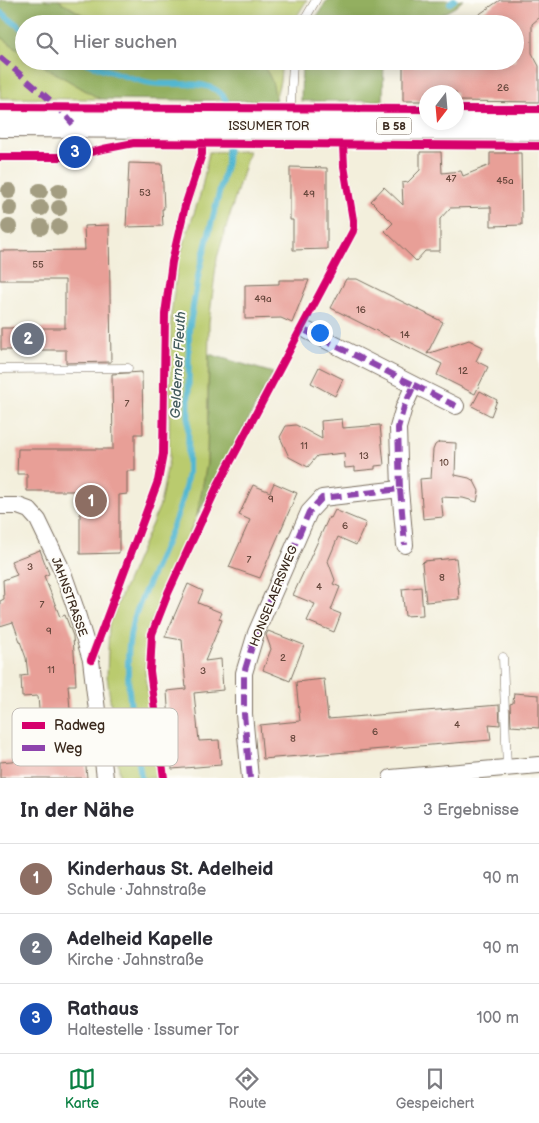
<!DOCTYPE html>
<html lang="de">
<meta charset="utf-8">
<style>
:root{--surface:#fff;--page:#f7f7f7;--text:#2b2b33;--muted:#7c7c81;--line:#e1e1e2;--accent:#0b8043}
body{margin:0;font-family:"Balsamiq Sans",sans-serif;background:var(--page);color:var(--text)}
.compass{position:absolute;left:419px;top:85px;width:45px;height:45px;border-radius:50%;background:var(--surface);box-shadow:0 2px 12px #0003;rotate:196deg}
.you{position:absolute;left:319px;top:332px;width:18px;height:18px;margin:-12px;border:4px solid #fff;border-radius:50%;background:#1a73e8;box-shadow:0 0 0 8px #1a73e833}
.badge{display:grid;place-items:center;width:32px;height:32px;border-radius:50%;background:var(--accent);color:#fff;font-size:16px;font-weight:700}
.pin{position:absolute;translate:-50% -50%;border:2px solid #fff;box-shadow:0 1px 5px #0006}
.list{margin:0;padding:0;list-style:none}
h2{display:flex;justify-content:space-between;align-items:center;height:65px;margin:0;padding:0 20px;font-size:21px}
h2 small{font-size:16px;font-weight:400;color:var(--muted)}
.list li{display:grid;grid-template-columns:32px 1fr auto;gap:15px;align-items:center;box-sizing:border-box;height:70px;padding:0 20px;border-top:1px solid var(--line)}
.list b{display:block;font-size:19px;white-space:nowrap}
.list p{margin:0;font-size:16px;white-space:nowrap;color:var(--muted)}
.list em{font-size:16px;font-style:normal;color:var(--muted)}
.icon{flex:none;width:28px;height:28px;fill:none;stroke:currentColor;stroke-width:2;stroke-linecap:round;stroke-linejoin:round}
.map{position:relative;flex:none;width:539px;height:778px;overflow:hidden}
.search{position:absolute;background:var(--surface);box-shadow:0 2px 12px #0003;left:15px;right:15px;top:15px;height:55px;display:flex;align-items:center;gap:12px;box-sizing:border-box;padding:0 18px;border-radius:28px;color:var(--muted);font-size:19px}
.sheet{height:275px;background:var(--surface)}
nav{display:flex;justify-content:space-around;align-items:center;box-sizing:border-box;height:70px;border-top:1px solid var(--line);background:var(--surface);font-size:14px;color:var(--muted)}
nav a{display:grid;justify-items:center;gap:2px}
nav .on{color:var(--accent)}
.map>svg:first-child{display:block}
.green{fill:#bacb6e;stroke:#7a7a46}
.forest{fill:#93af61;stroke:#676c40}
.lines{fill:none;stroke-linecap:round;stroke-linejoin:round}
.stream{stroke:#53b7d1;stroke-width:6}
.building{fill:#e89f97}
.lane-casing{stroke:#7b6f60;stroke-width:9}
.street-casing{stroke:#7b6f60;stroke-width:18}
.primary-casing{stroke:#7b6f60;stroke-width:28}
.lane{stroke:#fff;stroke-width:8}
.street{stroke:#fff;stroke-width:16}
.primary{stroke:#fff;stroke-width:26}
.quiet{stroke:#8e44ad;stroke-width:6;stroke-dasharray:12 6;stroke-linecap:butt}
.cycleway-casing{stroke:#fdfcf7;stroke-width:11}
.cycleway{stroke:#d6006c;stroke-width:8}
.tree{fill:#a39d81}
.labels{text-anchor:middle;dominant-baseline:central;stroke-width:4;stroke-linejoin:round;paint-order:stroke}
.number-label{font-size:10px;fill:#66473c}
.shield{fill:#fdfcf7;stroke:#75695f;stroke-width:1}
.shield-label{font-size:11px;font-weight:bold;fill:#3b2a1e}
.street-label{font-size:12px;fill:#3b2a1e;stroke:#fdfcf7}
.water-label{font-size:14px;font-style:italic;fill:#435b5d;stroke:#fdfcf7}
.key{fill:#fdfcf7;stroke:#c3bdb6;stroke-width:1}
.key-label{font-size:14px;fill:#3b2a1e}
</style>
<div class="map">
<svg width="539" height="778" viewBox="0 0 539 778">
<rect width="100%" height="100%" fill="#fdfcf7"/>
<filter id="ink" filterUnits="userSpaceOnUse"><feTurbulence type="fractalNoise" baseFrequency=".02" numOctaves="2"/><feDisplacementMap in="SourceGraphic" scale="10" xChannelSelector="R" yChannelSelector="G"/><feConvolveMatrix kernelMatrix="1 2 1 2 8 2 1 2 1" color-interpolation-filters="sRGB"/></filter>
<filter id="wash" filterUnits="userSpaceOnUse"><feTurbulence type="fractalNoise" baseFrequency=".0096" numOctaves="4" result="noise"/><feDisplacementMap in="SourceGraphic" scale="20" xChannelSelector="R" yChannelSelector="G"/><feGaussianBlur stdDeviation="1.12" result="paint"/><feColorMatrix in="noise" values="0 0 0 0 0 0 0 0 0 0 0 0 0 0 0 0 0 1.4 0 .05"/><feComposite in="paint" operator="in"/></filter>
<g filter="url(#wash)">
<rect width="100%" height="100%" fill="#f3efdc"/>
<!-- green -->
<path class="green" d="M 58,0 L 307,0 L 292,24 L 114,24 L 81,14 Z
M 0,36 L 24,54 L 24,61 L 35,61 L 100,99 L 0,98 Z
M 259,61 L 282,61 L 280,81 L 275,101 C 274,84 270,74 259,61 Z
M 249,151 L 217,258 L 209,322 L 207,463 L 197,516 L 147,632 L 145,672 L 159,778 L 120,778 L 107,676 L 109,624 L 160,505 L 169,459 L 171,315 L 178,262 L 201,192 L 209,152 Z"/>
<!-- forest -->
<path class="forest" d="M 0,0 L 58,0 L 81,14 L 114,24 L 24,24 L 24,54 L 0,36 Z
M 327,0 L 463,0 L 455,7 L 425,24 L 312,24 Z
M 35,61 L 259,61 C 271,76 274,82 275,101 L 100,99 Z
M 302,61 L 384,61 L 383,101 L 301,101 Z
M 209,354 L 273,373 L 197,516 L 207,463 Z"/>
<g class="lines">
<!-- stream -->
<path class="stream" d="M 450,3 L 454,0
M 0,12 L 24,30
M 81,61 C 104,69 127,78 151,83 C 170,86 199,80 216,90 C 228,97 228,107 228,119
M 141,778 C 135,731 121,673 132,626 C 136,610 143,595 150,580 C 165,544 182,512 188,473 L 189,330 L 199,272 L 227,162 L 228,132"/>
</g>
<g id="blocks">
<!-- building -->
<path class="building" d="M 500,0 L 539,0 L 539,18 L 532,24 L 532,53 L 539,66 L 539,102 L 456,101 L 456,92 L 426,92 L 426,101 L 403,101 L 403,66 L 478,65 L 478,61 L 515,61 L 515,24 L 465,24 Z
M 420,152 L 441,152 L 442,173 L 461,171 L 463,176 L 490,165 L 490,153 L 521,153 L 522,225 L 491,226 L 491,207 L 450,208 L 440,219 L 440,251 L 425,251 L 416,261 L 385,231 L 393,223 L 371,201 L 384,187 L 403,205 L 402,183 L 408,182 L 420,170 Z
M 129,163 L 162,164 L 164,209 L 162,209 L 163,226 L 126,227 Z
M 290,167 L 327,168 L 327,249 L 293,250 L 293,220 L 290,220 Z
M 109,225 L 111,362 L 66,363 L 66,350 L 1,350 L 1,328 L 65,328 L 65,280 L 0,280 L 0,251 L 85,250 L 84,226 Z
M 346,279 L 357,279 L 443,322 L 427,354 L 469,340 L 483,347 L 476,361 L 488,367 L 475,394 L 437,375 L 442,364 L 331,308 Z
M 279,280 L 309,280 L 292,323 L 281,318 L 245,319 L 245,285 L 279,284 Z
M 319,367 L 343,379 L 335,396 L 311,383 Z
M 142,372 L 143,434 L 135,434 L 135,471 L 127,471 L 127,494 L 119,495 L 119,553 L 80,554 L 80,491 L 27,491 L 27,474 L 17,474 L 18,449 L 113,449 L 112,374 Z
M 480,391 L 497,400 L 491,416 L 472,406 Z
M 342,419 L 343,428 L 380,425 L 384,465 L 375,466 L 375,469 L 355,471 L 355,467 L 345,468 L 344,453 L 317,456 L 308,467 L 289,457 L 280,437 L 286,426 L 296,425 L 322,439 L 321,421 Z
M 439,442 L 456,443 L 455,475 L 469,478 L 474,481 L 479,491 L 477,502 L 463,498 L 441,497 L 443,517 L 423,519 L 420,479 L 431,478 L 433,450 L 435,445 Z
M 274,483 L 297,493 L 260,578 L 229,567 L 250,520 L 239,515 L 253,485 L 270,492 Z
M 335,510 L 366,523 L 356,545 L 338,537 L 328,561 L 335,580 L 333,584 L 340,587 L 331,610 L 341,614 L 334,632 L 307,621 L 315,604 L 293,595 L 329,517 L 331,518 Z
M 40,550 L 49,574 L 44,576 L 52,596 L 60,617 L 65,615 L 73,636 L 76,685 L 68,685 L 72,733 L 83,733 L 87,778 L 0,778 L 0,762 L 34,759 L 33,737 L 41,736 L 38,696 L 22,697 L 21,676 L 28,675 L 26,658 L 13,622 L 0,626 L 0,601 L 4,599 L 3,580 L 17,575 L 11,561 Z
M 456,558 L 459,584 L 458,584 L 459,599 L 426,602 L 422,563 L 424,561 Z
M 188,584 L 203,591 L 198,603 L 222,613 L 219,619 L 222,620 L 205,661 L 221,659 L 223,690 L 194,693 L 199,741 L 219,740 L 221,765 L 172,769 L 167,691 L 186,689 L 182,640 L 165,637 Z
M 421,587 L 423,615 L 405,616 L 402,589 Z
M 268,631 L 304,645 L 290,681 L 263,670 L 271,649 L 266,635 Z
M 324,679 L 328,719 L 499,705 L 500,725 L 489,724 L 491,740 L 263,759 L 260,725 L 300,721 L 296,682 Z
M 514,693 L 539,695 L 539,728 L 511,726 L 510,704 L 513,703 Z"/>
</g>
</g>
<g filter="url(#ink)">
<use href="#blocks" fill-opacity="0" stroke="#7b6f60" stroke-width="1"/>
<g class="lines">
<!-- lane casing -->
<g class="lane-casing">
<path id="lane" d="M 302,24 L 316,0
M 290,121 L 293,61
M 0,369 L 128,368
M 503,657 L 507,769"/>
</g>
<!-- street casing -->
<g class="street-casing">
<path id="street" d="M 414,385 L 456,406
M 400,489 L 405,545
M 0,506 L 18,506 L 29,510 L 38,520 L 62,570 L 75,607 L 91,660 L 105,778
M 250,778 L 244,714 L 244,673 L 256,633 L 309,512 L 322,498 L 400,489 L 398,428 L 404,407 L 414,385 L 308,331
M 391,778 L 539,765"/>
</g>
<!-- primary casing -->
<g class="primary-casing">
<path id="primary" d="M 0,124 L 539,127"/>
</g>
<!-- lane -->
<use href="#lane" class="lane"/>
<!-- street -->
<use href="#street" class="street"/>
<!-- primary -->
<use href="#primary" class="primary"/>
<!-- quiet -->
<path class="quiet" d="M 0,57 L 58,107 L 73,124
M 414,385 L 456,406
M 400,489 L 405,545
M 250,778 L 244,714 L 244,673 L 256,633 L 309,512 L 322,498 L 400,489 L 398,428 L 404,407 L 414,385 L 302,329"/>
<!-- cycleway casing -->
<g class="cycleway-casing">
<path id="cycleway" d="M 0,107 L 426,109
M 456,109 L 539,109
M 0,157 L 72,157 L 103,149 L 134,143 L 539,146
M 91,660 L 158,481 L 163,454 L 165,314 L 172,262 L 185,206 L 202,154 L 202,143
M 164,778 L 150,671 L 152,634 L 168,593 L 218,485 L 353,231 L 354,226 L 344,166 L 343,145"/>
</g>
<!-- cycleway -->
<use href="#cycleway" class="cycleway"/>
</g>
<!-- trees -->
<g class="tree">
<circle cx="9" cy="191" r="8"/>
<circle cx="40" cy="191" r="8"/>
<circle cx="59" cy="191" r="8"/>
<circle cx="10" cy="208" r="8"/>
<circle cx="41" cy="208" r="8"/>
<circle cx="59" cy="208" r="8"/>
<circle cx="9" cy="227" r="8"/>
<circle cx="41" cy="227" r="8"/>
<circle cx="59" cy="227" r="8"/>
</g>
</g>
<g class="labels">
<!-- number labels -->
<g class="number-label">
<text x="503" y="88">26</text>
<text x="451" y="179">47</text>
<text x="505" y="181">45a</text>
<text x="145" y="193">53</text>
<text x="309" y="194">49</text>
<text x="38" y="265">55</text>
<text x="263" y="299">49a</text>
<text x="361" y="310">16</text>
<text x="405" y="335">14</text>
<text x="463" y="371">12</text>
<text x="127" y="404">7</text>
<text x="304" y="446">11</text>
<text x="364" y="456">13</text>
<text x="444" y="463">10</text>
<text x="271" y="499">9</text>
<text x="345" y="526">6</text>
<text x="249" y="560">7</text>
<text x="30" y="567">3</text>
<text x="442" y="578">8</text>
<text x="319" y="587">4</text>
<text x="42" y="605">7</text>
<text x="49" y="631">9</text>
<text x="283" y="658">2</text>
<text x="51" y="670">11</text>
<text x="203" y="671">3</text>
<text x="457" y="725">4</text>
<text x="375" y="732">6</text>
<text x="293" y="739">8</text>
</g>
<!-- shield labels -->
<rect class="shield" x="376.5" y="117.5" width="35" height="17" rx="4"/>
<g class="shield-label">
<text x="394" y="126">B 58</text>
</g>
<!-- street labels -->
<g class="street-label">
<text x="269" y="126">ISSUMER TOR</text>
<text transform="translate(274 596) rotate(-68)">HONSELAERSWEG</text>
<text transform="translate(69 597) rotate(70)">JAHNSTRASSE</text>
</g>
<!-- water labels -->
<g class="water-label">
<text transform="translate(178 365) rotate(-87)">Gelderner Fleuth</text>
</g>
</g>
<!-- legend -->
<rect x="12" y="708" width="166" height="58" rx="8" class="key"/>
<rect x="22" y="722" width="23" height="7" fill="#d6006c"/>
<rect x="22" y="745" width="23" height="6" fill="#8e44ad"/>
<g class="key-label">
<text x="54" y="730">Radweg</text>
<text x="54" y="753">Weg</text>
</g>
</svg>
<svg class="compass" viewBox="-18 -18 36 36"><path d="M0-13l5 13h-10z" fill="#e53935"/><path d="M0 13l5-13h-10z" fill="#7c7c81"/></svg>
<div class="you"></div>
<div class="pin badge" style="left:91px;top:501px;background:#8d6e63">1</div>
<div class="pin badge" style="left:28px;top:339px;background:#6b7280">2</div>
<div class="pin badge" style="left:75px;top:152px;background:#1a4fb4">3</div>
<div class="search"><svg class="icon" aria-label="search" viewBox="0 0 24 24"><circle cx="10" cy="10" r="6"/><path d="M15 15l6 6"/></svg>Hier suchen</div>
</div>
<section class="sheet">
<h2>In der Nähe<small>3 Ergebnisse</small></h2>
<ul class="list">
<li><span class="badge" style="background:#8d6e63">1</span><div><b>Kinderhaus St. Adelheid</b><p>Schule · Jahnstraße</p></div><em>90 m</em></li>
<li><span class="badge" style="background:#6b7280">2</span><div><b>Adelheid Kapelle</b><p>Kirche · Jahnstraße</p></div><em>90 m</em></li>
<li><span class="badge" style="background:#1a4fb4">3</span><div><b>Rathaus</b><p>Haltestelle · Issumer Tor</p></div><em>100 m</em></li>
</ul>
</section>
<nav>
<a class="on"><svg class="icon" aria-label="map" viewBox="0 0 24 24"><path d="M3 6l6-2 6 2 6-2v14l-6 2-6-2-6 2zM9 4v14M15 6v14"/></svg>Karte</a>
<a><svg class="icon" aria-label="directions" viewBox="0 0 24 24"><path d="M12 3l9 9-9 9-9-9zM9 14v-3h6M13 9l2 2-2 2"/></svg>Route</a>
<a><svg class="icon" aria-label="saved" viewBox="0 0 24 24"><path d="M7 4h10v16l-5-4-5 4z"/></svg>Gespeichert</a>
</nav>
